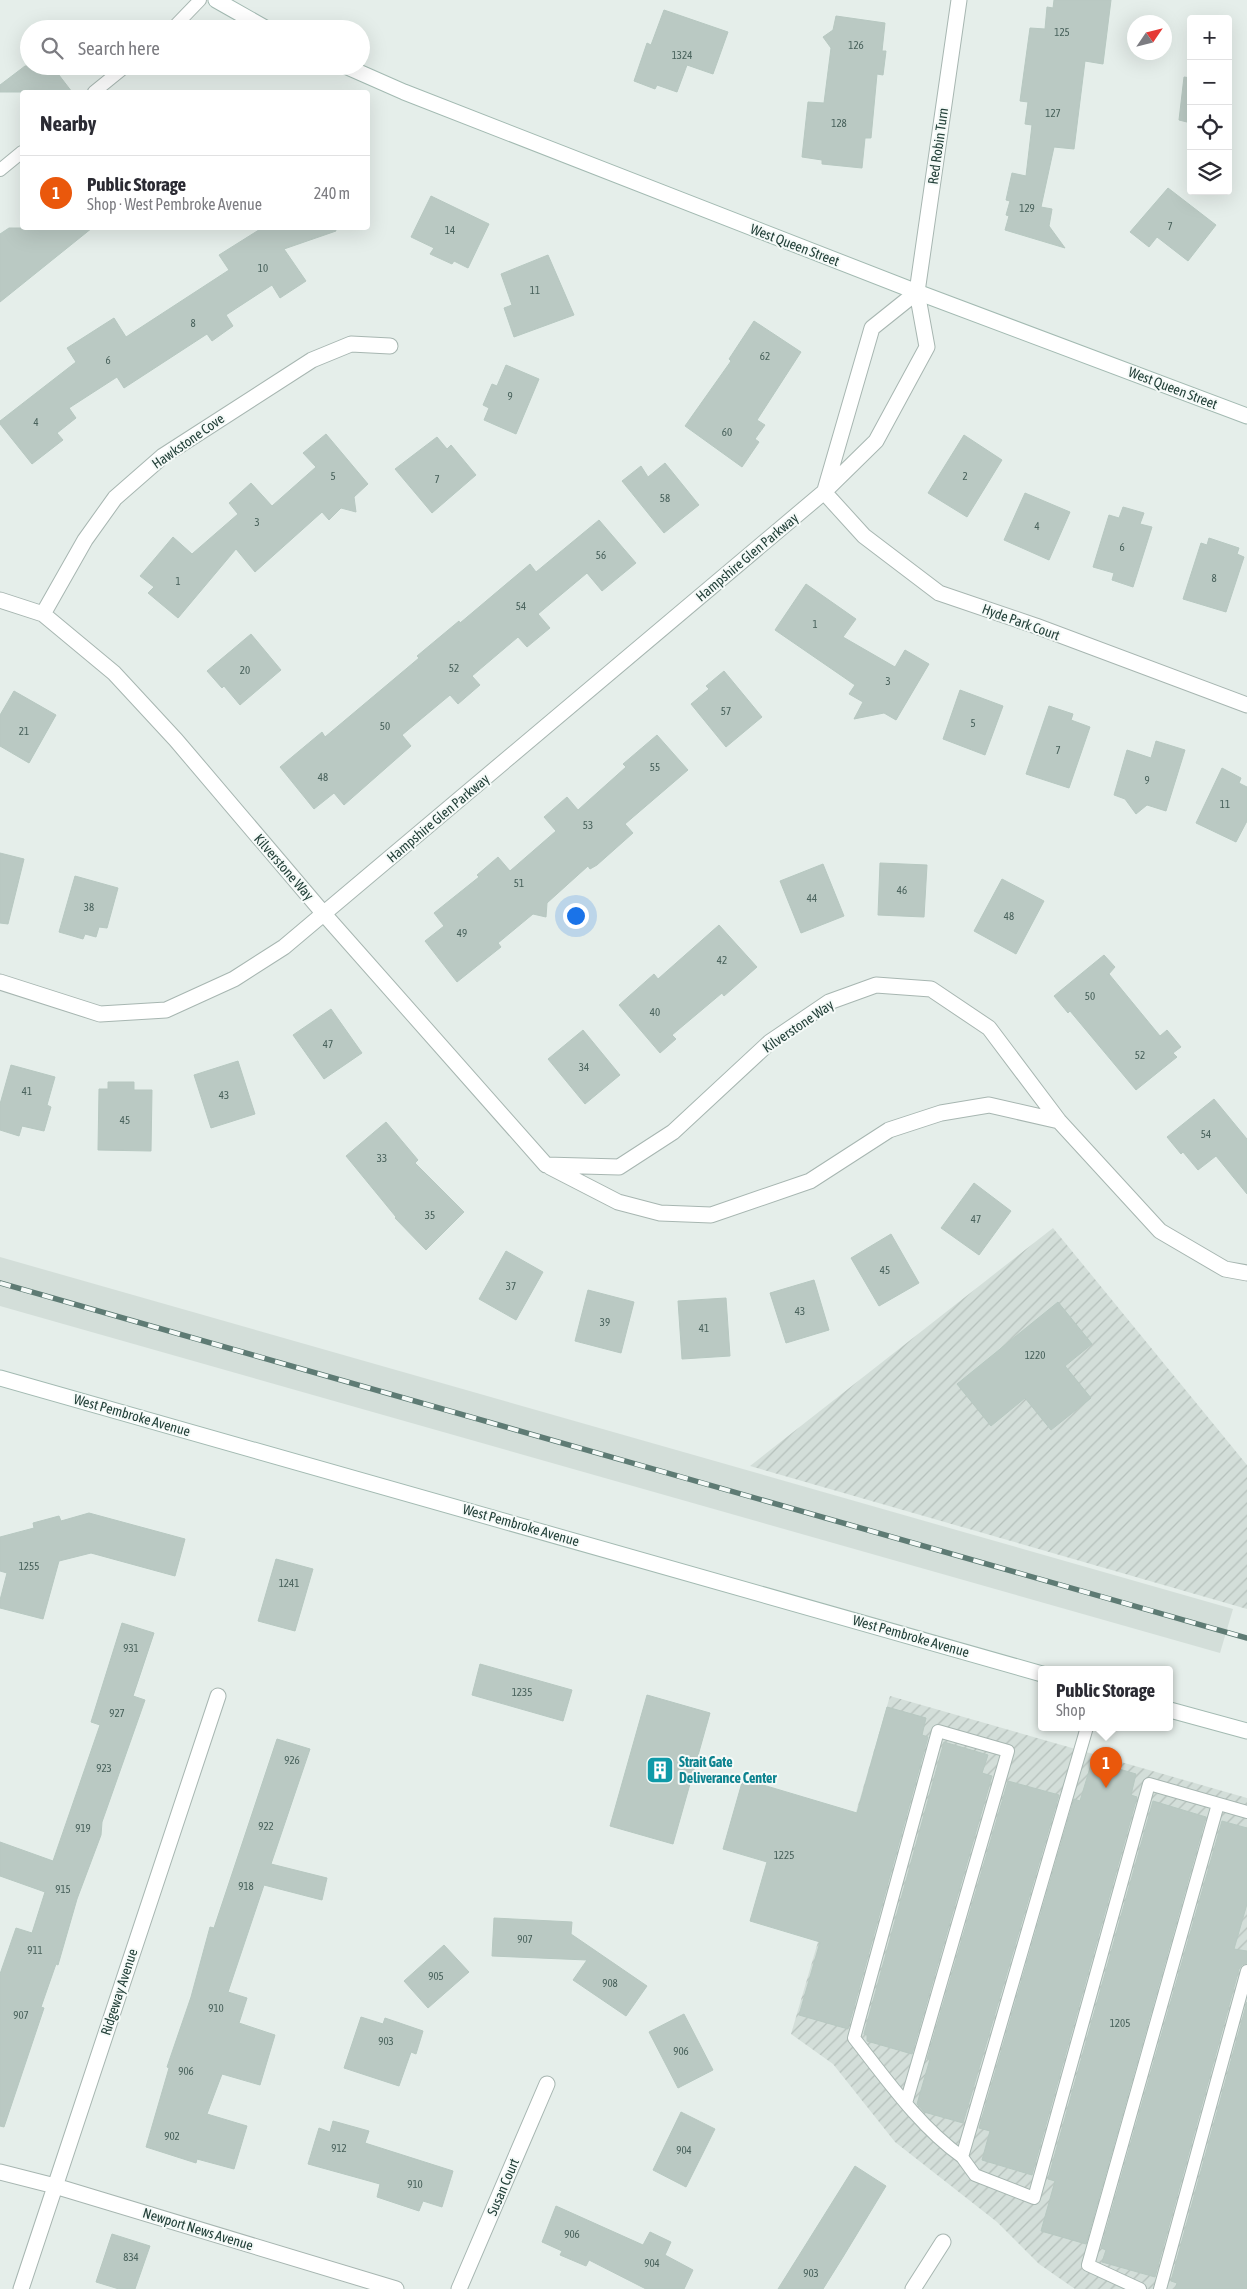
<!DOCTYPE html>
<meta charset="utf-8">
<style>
:root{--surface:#fff;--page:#f7f7f7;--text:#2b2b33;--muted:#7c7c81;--line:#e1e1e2;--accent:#ea580c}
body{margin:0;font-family:"Asap Condensed",sans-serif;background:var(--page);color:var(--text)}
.controls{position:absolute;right:15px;top:15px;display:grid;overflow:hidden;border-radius:5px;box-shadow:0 5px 20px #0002}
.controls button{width:45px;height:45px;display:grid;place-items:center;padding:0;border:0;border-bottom:1px solid var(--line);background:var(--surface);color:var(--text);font:25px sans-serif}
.compass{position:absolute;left:1127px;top:15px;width:45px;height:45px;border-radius:50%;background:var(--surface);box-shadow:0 5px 20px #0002;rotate:55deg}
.you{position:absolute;left:575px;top:915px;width:18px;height:18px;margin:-12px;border:4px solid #fff;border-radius:50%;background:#1a73e8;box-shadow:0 0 0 8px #1a73e833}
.badge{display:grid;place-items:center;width:32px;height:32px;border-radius:50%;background:var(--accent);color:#fff;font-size:16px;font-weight:700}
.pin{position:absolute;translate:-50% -41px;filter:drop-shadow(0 1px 2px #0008)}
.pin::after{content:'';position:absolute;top:26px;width:18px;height:15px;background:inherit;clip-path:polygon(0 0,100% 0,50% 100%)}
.popup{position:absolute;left:1038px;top:1666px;width:135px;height:65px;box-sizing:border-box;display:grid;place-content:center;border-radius:5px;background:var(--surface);filter:drop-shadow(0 1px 4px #0005);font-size:16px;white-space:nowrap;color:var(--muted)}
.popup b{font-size:19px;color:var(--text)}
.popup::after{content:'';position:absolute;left:50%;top:100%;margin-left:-10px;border:10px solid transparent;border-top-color:var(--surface)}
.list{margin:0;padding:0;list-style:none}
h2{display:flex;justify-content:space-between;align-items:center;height:65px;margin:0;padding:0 20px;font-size:21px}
h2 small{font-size:16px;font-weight:400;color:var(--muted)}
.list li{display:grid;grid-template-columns:32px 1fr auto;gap:15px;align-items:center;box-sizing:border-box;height:75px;padding:0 20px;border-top:1px solid var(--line)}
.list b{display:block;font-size:19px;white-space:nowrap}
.list p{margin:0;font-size:16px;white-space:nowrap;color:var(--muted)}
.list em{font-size:16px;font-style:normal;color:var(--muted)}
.icon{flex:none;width:28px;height:28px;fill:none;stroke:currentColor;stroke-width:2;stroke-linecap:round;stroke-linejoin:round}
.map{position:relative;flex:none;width:1247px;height:2289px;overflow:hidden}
.search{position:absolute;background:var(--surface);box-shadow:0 5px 20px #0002;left:20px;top:20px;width:350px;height:55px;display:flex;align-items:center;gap:12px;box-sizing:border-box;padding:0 18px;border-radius:28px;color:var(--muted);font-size:19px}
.panel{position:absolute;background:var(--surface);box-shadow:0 5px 20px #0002;left:20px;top:90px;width:350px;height:140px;border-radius:5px}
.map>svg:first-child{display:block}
.built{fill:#d3ded9}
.industrial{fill:url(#industrial-furrows)}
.building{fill:#bac9c3;stroke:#b7c8c1}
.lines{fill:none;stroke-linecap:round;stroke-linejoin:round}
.service-casing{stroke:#a7b6b1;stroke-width:14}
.minor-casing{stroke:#a7b6b1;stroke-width:17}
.secondary-casing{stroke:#a3bab2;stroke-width:17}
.service{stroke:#fff;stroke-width:12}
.minor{stroke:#fff;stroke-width:15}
.secondary{stroke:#fff;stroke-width:15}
.rail-casing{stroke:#5e7b74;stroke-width:5.5}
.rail{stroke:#f5faf8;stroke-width:4;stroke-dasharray:11;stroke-linecap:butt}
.labels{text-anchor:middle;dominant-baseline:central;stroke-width:4;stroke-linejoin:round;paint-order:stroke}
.number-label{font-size:11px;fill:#49625c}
.street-label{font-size:14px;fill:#234039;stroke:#f5faf8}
.culture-label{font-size:14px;font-weight:bold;fill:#0d838f;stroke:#f5faf8;text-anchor:start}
</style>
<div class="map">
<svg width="1247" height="2289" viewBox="0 0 1247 2289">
<defs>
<pattern id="industrial-furrows" width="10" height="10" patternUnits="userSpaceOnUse" patternTransform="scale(1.25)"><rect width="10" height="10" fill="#d3ded9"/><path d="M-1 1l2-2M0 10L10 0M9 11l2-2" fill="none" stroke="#b5c0bb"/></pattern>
</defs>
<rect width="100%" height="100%" fill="#e5eeea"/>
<!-- built -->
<path class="built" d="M 0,1257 L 1233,1609 L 1220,1653 L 0,1306 Z"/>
<!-- industrial -->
<path class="industrial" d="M 1053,1228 L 1247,1465 L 1247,1609 L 750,1466 Z
M 890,1696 L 1247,1798 L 1247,2289 L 1075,2289 L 1039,2264 L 997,2222 L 895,2142 L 833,2064 L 791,2034 Z"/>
<!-- building -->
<path class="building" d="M 1054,0 L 1111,0 L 1103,64 L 1085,61 L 1074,149 L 1054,147 L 1041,207 L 1052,209 L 1049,226 L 1065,248 L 1005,230 L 1009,216 L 1006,215 L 1010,201 L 1006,200 L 1012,173 L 1026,176 L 1032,125 L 1025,124 L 1028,102 L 1020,101 L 1030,28 L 1045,29 L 1047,7 L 1053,8 Z
M 664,10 L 728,32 L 713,74 L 687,65 L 677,92 L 657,85 L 655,89 L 634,81 L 647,43 L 651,45 Z
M 836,16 L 885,23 L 882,51 L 886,51 L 883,75 L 877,74 L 871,138 L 865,138 L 862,168 L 822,164 L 822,160 L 802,157 L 808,102 L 824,103 L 831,48 L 823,37 L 833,30 Z
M 25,66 L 52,66 L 72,92 L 0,92 L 0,85 Z
M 1184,77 L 1191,78 L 1191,123 L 1179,120 Z
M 1168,188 L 1216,225 L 1188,261 L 1157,237 L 1149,247 L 1130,232 Z
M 431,196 L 489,224 L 468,268 L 454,261 L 452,264 L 430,254 L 434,248 L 411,237 Z
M 9,228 L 92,228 L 0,302 L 0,234 Z
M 262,228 L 335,228 L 336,231 L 284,249 L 306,281 L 280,298 L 272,285 L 226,315 L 233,326 L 212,341 L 207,334 L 124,388 L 117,377 L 69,408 L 76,418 L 57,433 L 63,440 L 32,464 L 0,424 L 0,421 L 76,362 L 67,348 L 114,318 L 126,337 L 229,270 L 219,255 Z
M 548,255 L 574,315 L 514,337 L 504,308 L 512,305 L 501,274 Z
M 754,321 L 801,352 L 757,420 L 765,425 L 755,439 L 759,442 L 742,467 L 685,426 L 731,361 L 729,359 Z
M 506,365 L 539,379 L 516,434 L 484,420 L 489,408 L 483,405 L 492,384 L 497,386 Z
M 326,434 L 368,484 L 354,497 L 356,512 L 341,508 L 329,520 L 322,512 L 255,572 L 236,549 L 178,618 L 148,593 L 154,587 L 140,576 L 173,537 L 192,554 L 238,514 L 229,503 L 251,483 L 272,506 L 316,467 L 303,453 Z
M 964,435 L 1002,460 L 967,517 L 928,493 Z
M 437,437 L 447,449 L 451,445 L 476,475 L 432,513 L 395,469 Z
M 665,463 L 699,505 L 664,533 L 622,481 L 641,466 L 648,477 Z
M 1025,493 L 1070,512 L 1049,560 L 1004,540 Z
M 1123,507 L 1144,513 L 1140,524 L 1152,527 L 1133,587 L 1112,580 L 1114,573 L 1093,567 L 1109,515 L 1119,518 Z
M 599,520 L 636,563 L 602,591 L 587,573 L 538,614 L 550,628 L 527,647 L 518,637 L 472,676 L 480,685 L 458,704 L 450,695 L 402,735 L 411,746 L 344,805 L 334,793 L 314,809 L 280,767 L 322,732 L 325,737 L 419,658 L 417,656 L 459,621 L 460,623 L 530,564 L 536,572 Z
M 1209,538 L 1239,548 L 1237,554 L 1244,557 L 1226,612 L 1183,599 L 1201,543 L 1207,545 Z
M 806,584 L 856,619 L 843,637 L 895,667 L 905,650 L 929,664 L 896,720 L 884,713 L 854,719 L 863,702 L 849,694 L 855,685 L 775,630 Z
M 251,634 L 281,670 L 240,705 L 224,686 L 222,688 L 207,671 Z
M 724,671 L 762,717 L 726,747 L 691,704 L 709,689 L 706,686 Z
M 960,690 L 1003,706 L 985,755 L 943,739 Z
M 14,691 L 56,715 L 29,763 L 0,746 L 0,715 Z
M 1049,706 L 1073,714 L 1071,720 L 1090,727 L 1069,788 L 1026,774 Z
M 657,735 L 688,770 L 625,824 L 633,833 L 597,865 L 590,869 L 588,866 L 547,903 L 546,917 L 533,914 L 498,943 L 501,947 L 457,982 L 425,941 L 444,926 L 434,913 L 479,877 L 477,875 L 498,857 L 510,871 L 556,831 L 544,817 L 567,797 L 578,810 L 626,767 L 623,764 Z
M 1156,741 L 1185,750 L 1166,811 L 1147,805 L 1136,814 L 1125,799 L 1114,795 L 1127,750 L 1151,758 Z
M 1222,768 L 1241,778 L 1239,783 L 1247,787 L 1247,821 L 1236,842 L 1196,823 Z
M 0,853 L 24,859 L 8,924 L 0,923 Z
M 880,863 L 927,865 L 924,917 L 878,915 Z
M 823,864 L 844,916 L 801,933 L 780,881 Z
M 75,876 L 118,888 L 107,928 L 99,927 L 96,937 L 85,934 L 83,939 L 59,932 Z
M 1002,879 L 1044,901 L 1016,954 L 974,931 Z
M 719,925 L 757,967 L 724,996 L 722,993 L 672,1035 L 676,1039 L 660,1053 L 619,1005 L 654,974 L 658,979 Z
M 1104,955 L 1115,967 L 1108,975 L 1109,974 L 1160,1036 L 1167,1030 L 1181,1047 L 1173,1053 L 1177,1057 L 1136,1090 L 1070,1011 L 1068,1013 L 1054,996 Z
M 331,1009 L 362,1053 L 324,1079 L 293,1035 Z
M 583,1030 L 620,1075 L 585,1104 L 548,1059 Z
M 238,1061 L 255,1114 L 211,1128 L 194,1075 Z
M 11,1065 L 55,1077 L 47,1105 L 51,1107 L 44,1131 L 22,1126 L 19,1136 L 0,1130 L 0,1104 Z
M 108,1082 L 134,1082 L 134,1090 L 152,1090 L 151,1151 L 98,1150 L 99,1089 L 108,1089 Z
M 1214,1099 L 1247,1139 L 1247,1194 L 1216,1156 L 1198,1170 L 1183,1152 L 1181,1154 L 1167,1137 Z
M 386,1122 L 418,1160 L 415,1163 L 464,1212 L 426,1250 L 395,1218 L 396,1217 L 346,1156 Z
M 974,1183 L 1011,1211 L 979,1255 L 941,1228 Z
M 891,1234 L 919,1283 L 879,1306 L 851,1258 Z
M 506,1251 L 543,1272 L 516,1320 L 479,1299 Z
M 814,1280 L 829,1330 L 786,1343 L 770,1293 Z
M 588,1290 L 634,1302 L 621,1353 L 575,1341 Z
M 726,1298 L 730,1356 L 682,1359 L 678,1301 Z
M 1058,1302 L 1092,1344 L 1065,1366 L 1091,1398 L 1051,1430 L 1025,1398 L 991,1426 L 957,1384 Z
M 89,1513 L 185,1539 L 175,1576 L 91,1553 L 59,1561 L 43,1619 L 0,1608 L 0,1600 L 7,1573 L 0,1571 L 0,1537 L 34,1528 L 33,1523 L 59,1516 L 61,1521 Z
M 276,1559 L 313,1569 L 295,1631 L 258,1621 Z
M 122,1623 L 154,1633 L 133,1696 L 145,1700 L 102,1822 L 101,1835 L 77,1899 L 58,1965 L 56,1964 L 41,2007 L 44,2008 L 4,2127 L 0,2126 L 0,1974 L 16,1928 L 32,1933 L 45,1892 L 0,1876 L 0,1842 L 53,1861 L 100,1725 L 91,1722 Z
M 480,1664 L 572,1690 L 563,1721 L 472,1695 Z
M 647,1695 L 710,1713 L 673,1844 L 610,1826 Z
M 887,1707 L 926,1718 L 922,1735 L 928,1737 L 848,2029 L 799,2015 L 820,1942 L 750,1921 L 767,1862 L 723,1849 L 743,1779 L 857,1813 Z
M 277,1739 L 310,1749 L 271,1864 L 327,1878 L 322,1900 L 264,1885 L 228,1992 L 247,1998 L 239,2023 L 275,2035 L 260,2085 L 222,2074 L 207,2114 L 247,2126 L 234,2169 L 197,2159 L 196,2163 L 146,2147 L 169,2068 L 167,2067 L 191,1997 L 210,1927 L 214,1928 Z
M 944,1742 L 988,1755 L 982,1773 L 992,1776 L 912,2054 L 867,2041 L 867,2035 L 864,2034 Z
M 1092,1761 L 1136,1774 L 1131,1795 L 1137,1797 L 1032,2175 L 982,2160 L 990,2131 L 979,2128 L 1074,1799 L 1080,1801 Z
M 1008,1781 L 1059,1795 L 963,2123 L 924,2112 L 917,2104 L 930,2059 L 927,2059 Z
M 1153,1801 L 1206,1817 L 1086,2244 L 1041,2231 L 1055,2181 L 1048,2179 Z
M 1222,1821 L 1247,1828 L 1247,1904 L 1234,1949 L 1247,1951 L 1247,1963 L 1242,1965 L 1239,1969 L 1155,2277 L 1102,2262 L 1106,2250 L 1101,2248 Z
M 494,1918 L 572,1922 L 571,1934 L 647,1986 L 626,2016 L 573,1980 L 587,1960 L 492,1956 Z
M 444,1945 L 469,1972 L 428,2008 L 404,1981 Z
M 1247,2002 L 1247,2289 L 1175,2289 L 1177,2283 L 1171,2281 Z
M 684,2014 L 713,2070 L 678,2088 L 649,2032 Z
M 361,2017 L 383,2024 L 385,2018 L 423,2031 L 416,2054 L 411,2052 L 399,2086 L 344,2068 Z
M 681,2112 L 715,2129 L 686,2187 L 653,2170 Z
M 333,2121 L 369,2131 L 365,2143 L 453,2171 L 442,2207 L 423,2201 L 419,2211 L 377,2197 L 380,2184 L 308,2164 L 319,2128 L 330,2132 Z
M 855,2166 L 886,2186 L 843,2257 L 823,2289 L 778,2289 Z
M 556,2206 L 643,2245 L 650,2232 L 671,2242 L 665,2255 L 693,2270 L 684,2289 L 646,2289 L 589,2260 L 586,2266 L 560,2255 L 562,2251 L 542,2242 Z
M 112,2234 L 150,2246 L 135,2289 L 119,2289 L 96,2282 Z"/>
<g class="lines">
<!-- service casing -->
<g class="service-casing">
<path id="service" d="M 172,29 L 200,0
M 94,92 L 126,66
M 0,170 L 22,152
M 906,2103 L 1008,1751 L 938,1731 L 854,2038 C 887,2080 919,2126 962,2157 L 1087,1727
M 962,2157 L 975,2175 L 1034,2198 L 1149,1784 L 1247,1812
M 1140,2289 L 1088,2265 L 1218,1804
M 1160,2289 L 1247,1971"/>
</g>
<!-- minor casing -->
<g class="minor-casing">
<path id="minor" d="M 825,490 L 872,328 L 917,292
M 824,492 L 864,536 L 939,593 L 1036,626 L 1247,705
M 0,600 L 43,614 L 114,673 L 176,740 L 324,914 L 546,1165 L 619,1167 L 673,1132 L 770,1042 L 829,1002 L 876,985 L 931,989 L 989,1028 L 1059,1121 L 1160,1231 L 1225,1269 L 1247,1273
M 43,614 L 85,540 L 115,498 L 163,456 L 312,360 L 351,344 L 390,346
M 0,982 L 100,1014 L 166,1010 L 234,979 L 284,947 L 824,492 L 876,441 L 927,347 L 917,292 L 959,0
M 550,1167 L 618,1202 L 660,1213 L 711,1215 L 810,1181 L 889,1130 L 941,1113 L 989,1105 L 1059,1121
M 0,2172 L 55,2186 L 396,2289
M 21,2289 L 218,1696
M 459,2289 L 547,2084
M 913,2289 L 943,2242"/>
</g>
<!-- secondary casing -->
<g class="secondary-casing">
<path id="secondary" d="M 216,0 L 267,29
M 345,66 L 404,92 L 917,292 L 1247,416
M 0,1378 L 1042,1674
M 1170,1710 L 1247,1731"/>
</g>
<!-- service -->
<use href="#service" class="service"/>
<!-- minor -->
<use href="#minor" class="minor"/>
<!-- secondary -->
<use href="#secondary" class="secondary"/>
<!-- rail casing -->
<g class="rail-casing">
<path id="rail" d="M 0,1283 L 1247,1638"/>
</g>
<!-- rail -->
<use href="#rail" class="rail"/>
</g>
<!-- icons -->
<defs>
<g id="building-square" transform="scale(1.4375)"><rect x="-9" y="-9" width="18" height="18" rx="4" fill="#0f9aa8" stroke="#f5faf8"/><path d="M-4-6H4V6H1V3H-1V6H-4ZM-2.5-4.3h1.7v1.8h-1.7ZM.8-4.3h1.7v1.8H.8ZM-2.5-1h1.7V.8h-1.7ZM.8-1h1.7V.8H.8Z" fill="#fff"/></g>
</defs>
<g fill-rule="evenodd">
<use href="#building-square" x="660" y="1770"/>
</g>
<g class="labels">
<!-- number labels -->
<g class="number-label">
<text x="1062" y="32">125</text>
<text x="856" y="45">126</text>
<text x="682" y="55">1324</text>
<text x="1053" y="113">127</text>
<text x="839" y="123">128</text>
<text x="1027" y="208">129</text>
<text x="1170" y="226">7</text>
<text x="450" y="230">14</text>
<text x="263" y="268">10</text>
<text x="535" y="290">11</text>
<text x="193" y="323">8</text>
<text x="765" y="356">62</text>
<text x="108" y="360">6</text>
<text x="510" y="396">9</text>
<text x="36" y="422">4</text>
<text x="727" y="432">60</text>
<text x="333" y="476">5</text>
<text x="965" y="476">2</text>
<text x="437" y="479">7</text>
<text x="665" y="498">58</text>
<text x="257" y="522">3</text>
<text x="1037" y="526">4</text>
<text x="1122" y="547">6</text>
<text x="601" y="555">56</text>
<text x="1214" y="578">8</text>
<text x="178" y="581">1</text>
<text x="521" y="606">54</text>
<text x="815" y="624">1</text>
<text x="454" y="668">52</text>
<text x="245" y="670">20</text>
<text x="888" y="681">3</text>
<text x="726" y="711">57</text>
<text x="973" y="723">5</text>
<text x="385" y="726">50</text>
<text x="24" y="731">21</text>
<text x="1058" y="750">7</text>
<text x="655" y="767">55</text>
<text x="323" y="777">48</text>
<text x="1147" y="780">9</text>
<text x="1225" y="804">11</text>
<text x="588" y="825">53</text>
<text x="519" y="883">51</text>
<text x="902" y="890">46</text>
<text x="812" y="898">44</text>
<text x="89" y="907">38</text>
<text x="1009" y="916">48</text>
<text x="462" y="933">49</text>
<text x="722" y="960">42</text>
<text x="1090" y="996">50</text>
<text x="655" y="1012">40</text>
<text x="328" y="1044">47</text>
<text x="1140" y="1055">52</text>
<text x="584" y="1067">34</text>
<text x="27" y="1091">41</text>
<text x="224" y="1095">43</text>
<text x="125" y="1120">45</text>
<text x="1206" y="1134">54</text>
<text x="382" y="1158">33</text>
<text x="430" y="1215">35</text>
<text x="976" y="1219">47</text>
<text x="885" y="1270">45</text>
<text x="511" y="1286">37</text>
<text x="800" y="1311">43</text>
<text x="605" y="1322">39</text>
<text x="704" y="1328">41</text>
<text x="1035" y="1355">1220</text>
<text x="29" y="1566">1255</text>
<text x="289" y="1583">1241</text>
<text x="131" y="1648">931</text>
<text x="522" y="1692">1235</text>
<text x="117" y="1713">927</text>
<text x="292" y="1760">926</text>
<text x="104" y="1768">923</text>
<text x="266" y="1826">922</text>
<text x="83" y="1828">919</text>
<text x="784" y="1855">1225</text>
<text x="246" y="1886">918</text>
<text x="63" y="1889">915</text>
<text x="525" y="1939">907</text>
<text x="35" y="1950">911</text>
<text x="436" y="1976">905</text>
<text x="610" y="1983">908</text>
<text x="216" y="2008">910</text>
<text x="21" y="2015">907</text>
<text x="1120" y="2023">1205</text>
<text x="386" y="2041">903</text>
<text x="681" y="2051">906</text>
<text x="186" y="2071">906</text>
<text x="172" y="2136">902</text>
<text x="339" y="2148">912</text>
<text x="684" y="2150">904</text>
<text x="415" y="2184">910</text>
<text x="572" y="2234">906</text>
<text x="131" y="2257">834</text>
<text x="652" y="2263">904</text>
<text x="811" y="2273">903</text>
</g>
<!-- street labels -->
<g class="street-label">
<text transform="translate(938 146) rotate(-82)">Red Robin Turn</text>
<text transform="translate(795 245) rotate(21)">West Queen Street</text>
<text transform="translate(1173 388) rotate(21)">West Queen Street</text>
<text transform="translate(188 441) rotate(-35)">Hawkstone Cove</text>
<text transform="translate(747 557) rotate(-40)">Hampshire Glen Parkway</text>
<text transform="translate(1021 622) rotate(20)">Hyde Park Court</text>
<text transform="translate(438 818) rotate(-40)">Hampshire Glen Parkway</text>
<text transform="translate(284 867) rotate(49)">Kilverstone Way</text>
<text transform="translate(798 1026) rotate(-34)">Kilverstone Way</text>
<text transform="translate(132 1415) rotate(16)">West Pembroke Avenue</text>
<text transform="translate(521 1525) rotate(16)">West Pembroke Avenue</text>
<text transform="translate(911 1636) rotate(16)">West Pembroke Avenue</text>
<text transform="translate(119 1992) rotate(-72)">Ridgeway Avenue</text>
<text transform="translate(503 2187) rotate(-67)">Susan Court</text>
<text transform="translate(198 2229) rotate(17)">Newport News Avenue</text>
</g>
<!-- culture labels -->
<g class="culture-label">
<text x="679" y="1762">Strait Gate<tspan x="679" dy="16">Deliverance Center</tspan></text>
</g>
</g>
</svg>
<div class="controls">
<button>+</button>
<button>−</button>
<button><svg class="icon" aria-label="locate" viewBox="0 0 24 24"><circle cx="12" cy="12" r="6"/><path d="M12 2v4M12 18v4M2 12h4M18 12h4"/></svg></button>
<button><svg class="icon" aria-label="layers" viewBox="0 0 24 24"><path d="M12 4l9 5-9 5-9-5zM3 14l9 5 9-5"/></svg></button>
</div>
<svg class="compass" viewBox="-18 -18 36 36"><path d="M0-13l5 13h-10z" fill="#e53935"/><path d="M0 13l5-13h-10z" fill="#7c7c81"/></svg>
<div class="you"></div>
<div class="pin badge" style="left:1106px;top:1788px">1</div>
<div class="popup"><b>Public Storage</b>Shop</div>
<div class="search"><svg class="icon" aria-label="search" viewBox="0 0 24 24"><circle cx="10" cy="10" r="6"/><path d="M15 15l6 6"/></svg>Search here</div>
<section class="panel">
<h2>Nearby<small></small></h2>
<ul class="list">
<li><span class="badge">1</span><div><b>Public Storage</b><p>Shop · West Pembroke Avenue</p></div><em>240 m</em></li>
</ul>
</section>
</div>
